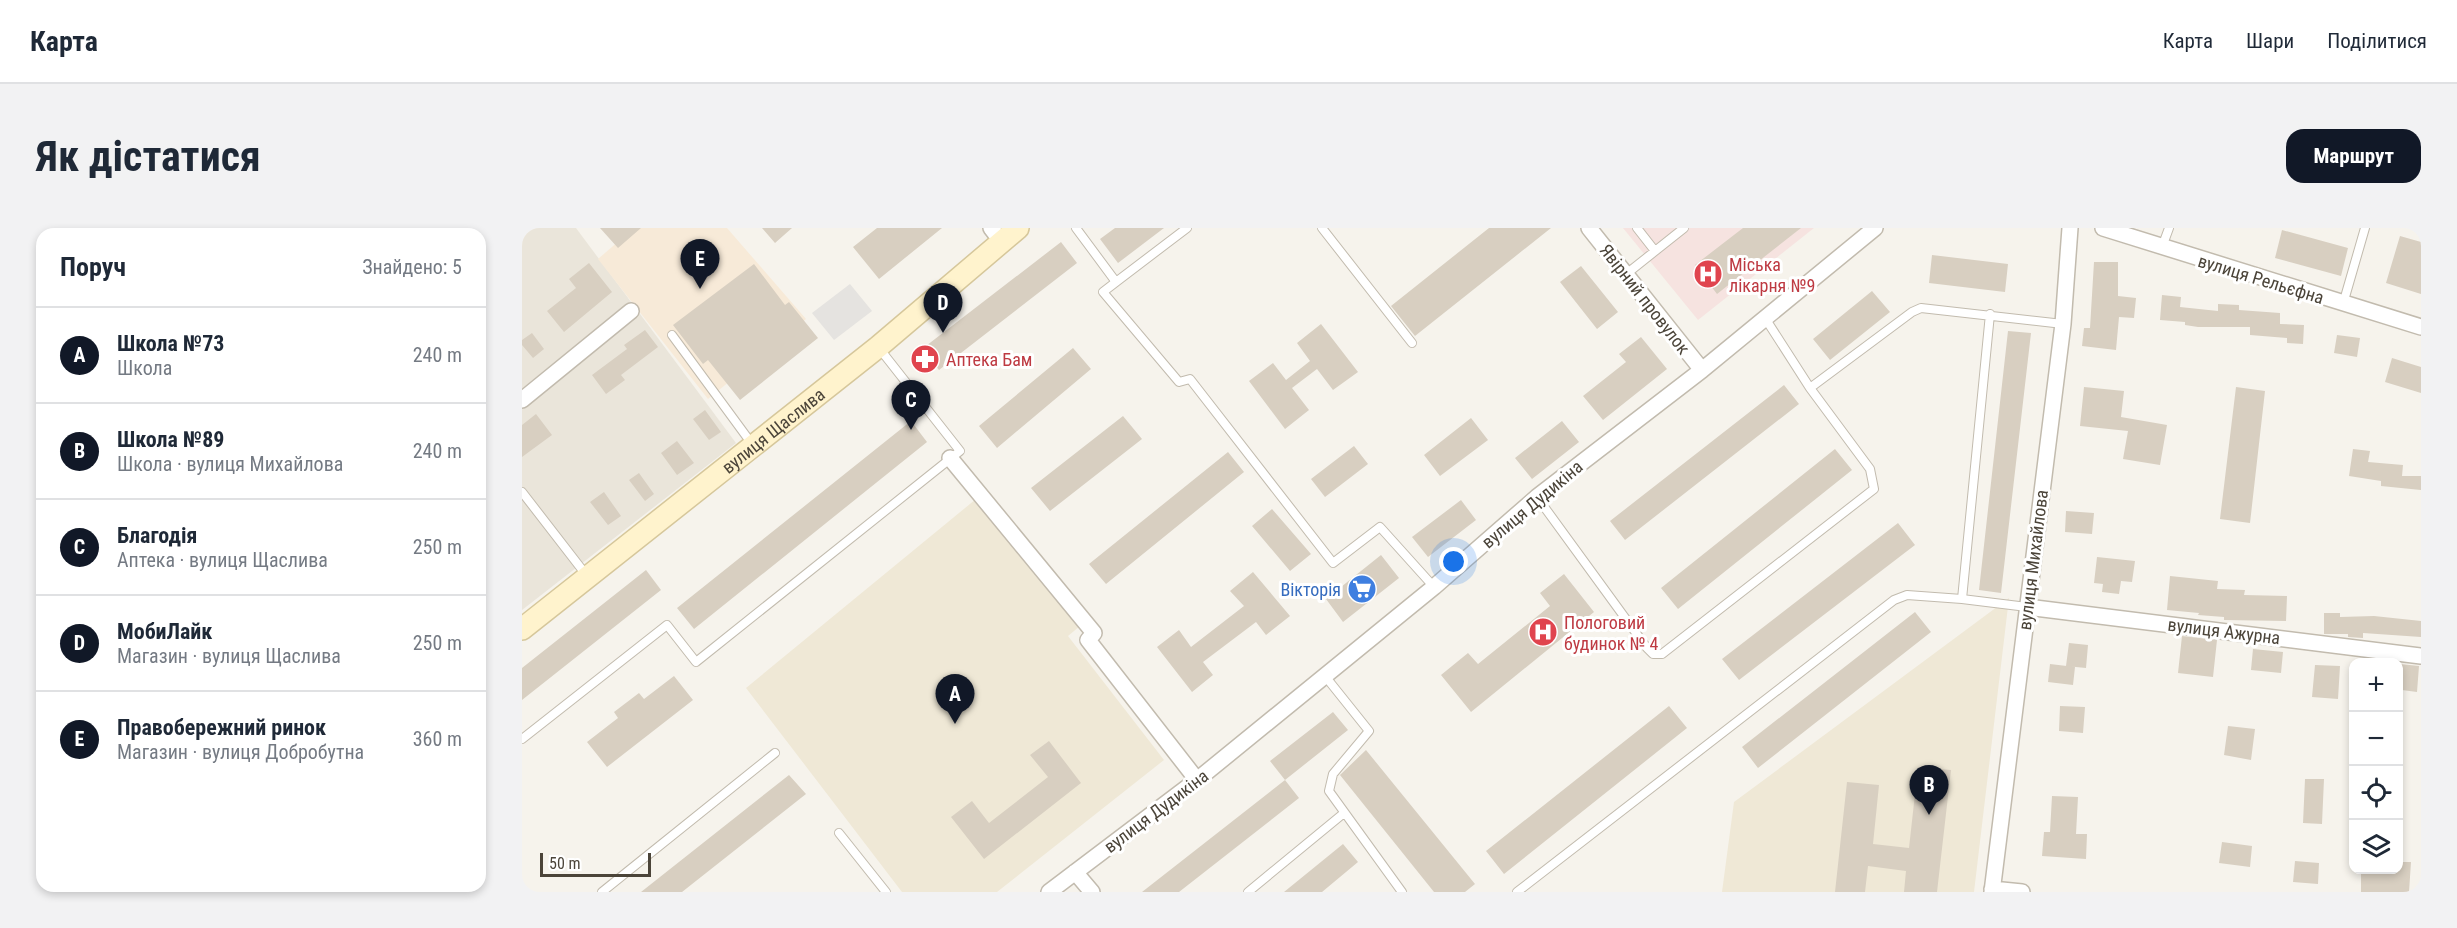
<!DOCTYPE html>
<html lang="uk">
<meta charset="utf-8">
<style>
:root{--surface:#fff;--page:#f2f2f3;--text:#1f2937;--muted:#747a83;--line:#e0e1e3;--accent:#111827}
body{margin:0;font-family:"Roboto Condensed",sans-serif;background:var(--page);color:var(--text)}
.controls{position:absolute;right:18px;bottom:18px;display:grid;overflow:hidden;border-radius:12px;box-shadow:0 3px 9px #0003}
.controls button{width:54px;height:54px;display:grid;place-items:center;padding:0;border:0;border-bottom:2px solid var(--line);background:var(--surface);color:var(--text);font:30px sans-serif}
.scale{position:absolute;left:18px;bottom:15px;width:111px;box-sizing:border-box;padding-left:6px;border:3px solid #4b4439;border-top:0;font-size:16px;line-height:21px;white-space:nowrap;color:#4b4439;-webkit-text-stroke:4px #fff;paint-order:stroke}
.you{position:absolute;left:932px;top:334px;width:21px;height:21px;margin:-15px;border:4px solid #fff;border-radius:50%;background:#1a73e8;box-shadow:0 0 0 9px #1a73e833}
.badge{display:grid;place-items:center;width:39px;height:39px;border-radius:50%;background:var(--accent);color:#fff;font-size:20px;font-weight:700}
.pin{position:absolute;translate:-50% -50px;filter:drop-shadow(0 2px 3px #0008)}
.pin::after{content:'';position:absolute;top:32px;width:21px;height:18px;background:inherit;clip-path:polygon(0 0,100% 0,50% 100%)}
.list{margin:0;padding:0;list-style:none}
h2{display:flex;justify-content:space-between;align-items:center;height:78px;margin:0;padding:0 24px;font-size:26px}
h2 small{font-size:20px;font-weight:400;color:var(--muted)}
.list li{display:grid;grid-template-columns:39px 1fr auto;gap:18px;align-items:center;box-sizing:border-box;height:96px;padding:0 24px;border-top:2px solid var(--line)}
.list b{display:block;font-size:22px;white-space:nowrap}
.list p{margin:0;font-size:20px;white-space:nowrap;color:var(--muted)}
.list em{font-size:20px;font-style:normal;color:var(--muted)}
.icon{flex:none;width:33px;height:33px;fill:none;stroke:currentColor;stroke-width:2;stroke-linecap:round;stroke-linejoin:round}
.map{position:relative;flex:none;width:1899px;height:664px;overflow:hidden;border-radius:18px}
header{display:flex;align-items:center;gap:36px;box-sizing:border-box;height:84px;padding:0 30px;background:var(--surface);border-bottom:2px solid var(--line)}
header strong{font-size:28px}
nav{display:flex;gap:33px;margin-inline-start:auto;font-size:21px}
.intro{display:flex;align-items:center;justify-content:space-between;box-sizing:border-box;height:144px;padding:0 36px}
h1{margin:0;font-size:42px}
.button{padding:15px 27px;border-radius:18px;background:var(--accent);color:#fff;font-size:21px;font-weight:700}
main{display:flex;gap:36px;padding:0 36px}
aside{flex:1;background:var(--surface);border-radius:18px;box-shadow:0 3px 9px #0003}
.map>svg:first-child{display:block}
.residential{fill:#eae5da}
.commercial{fill:#f7ead8}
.education{fill:#efe8d6}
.medical{fill:#f6e3e0}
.parking{fill:#e5e3e0}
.building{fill:#d8cfc1}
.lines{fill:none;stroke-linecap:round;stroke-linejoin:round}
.lane-casing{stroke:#c2bbae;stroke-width:10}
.street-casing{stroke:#c2bbae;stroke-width:18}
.secondary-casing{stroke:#d6c79b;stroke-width:24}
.lane{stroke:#fff;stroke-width:8}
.street{stroke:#fff;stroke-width:15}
.secondary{stroke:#fff3cd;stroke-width:21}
.labels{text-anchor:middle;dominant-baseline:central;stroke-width:6;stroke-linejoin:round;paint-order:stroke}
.health-label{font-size:18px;fill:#be3a42;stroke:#fff;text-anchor:start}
.street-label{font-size:18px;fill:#4b4439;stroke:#fff}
.shop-label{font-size:18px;fill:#366cbe;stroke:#fff;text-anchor:end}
</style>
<header>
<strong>Карта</strong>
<nav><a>Карта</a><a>Шари</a><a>Поділитися</a></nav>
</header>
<div class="intro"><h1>Як дістатися</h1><a class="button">Маршрут</a></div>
<main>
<aside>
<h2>Поруч<small>Знайдено: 5</small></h2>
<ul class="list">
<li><span class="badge">A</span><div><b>Школа №73</b><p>Школа</p></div><em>240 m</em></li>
<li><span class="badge">B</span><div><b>Школа №89</b><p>Школа · вулиця Михайлова</p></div><em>240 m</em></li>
<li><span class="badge">C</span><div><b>Благодія</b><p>Аптека · вулиця Щаслива</p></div><em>250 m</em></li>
<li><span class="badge">D</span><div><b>МобиЛайк</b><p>Магазин · вулиця Щаслива</p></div><em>250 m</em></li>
<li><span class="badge">E</span><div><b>Правобережний ринок</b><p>Магазин · вулиця Добробутна</p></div><em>360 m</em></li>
</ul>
</aside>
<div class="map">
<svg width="1899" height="664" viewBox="0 0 1899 664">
<rect width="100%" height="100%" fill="#f6f3ec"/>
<!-- residential -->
<path class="residential" d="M 0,0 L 54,0 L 214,215 L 0,382 Z"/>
<!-- commercial -->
<path class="commercial" d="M 112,0 L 205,0 L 284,91 L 186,171 L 76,31 Z"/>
<!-- education -->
<path class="education" d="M 454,271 L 558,398 L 546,408 L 642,532 L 475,664 L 380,664 L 224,460 Z
M 1487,370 L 1452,664 L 1200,664 L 1212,574 Z"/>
<!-- medical -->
<path class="medical" d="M 1101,0 L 1292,0 L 1176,92 Z"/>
<!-- parking -->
<path class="parking" d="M 328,56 L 350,83 L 312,112 L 290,85 Z"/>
<!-- building -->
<path class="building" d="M 78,0 L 119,0 L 96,20 Z
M 240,0 L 270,0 L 253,15 Z
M 355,0 L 420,0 L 357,51 L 331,19 Z
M 593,0 L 642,0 L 596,35 L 578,11 Z
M 967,0 L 1029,0 L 893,108 L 869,78 Z
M 1221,0 L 1279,0 L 1195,66 L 1173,37 Z
M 1760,2 L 1826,20 L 1819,48 L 1753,30 Z
M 1878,8 L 1899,14 L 1899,66 L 1864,55 Z
M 539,14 L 555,35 L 417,142 L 400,121 Z
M 1410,27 L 1486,36 L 1483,64 L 1407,55 Z
M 1572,34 L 1596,34 L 1596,68 L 1614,70 L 1612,90 L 1597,89 L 1594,122 L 1560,118 L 1562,100 L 1568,100 Z
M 67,35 L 90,64 L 42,104 L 25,83 L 54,60 L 47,51 Z
M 232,36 L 263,77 L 267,74 L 296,110 L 218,172 L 186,132 L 181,136 L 151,97 Z
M 1059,38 L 1096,84 L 1075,101 L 1038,54 Z
M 1350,63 L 1368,84 L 1308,132 L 1291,111 Z
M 1640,67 L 1659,69 L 1658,79 L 1696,83 L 1696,76 L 1717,77 L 1717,82 L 1758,85 L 1758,96 L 1782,97 L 1781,116 L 1765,115 L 1765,110 L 1728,107 L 1728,99 L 1676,99 L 1663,97 L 1663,94 L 1638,92 Z
M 799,96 L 836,144 L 811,162 L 795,141 L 770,160 L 787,182 L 763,201 L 727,153 L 751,135 L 764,152 L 788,133 L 775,115 Z
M 123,102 L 136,119 L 99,147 L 103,152 L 84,166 L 70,147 L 105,121 L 102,117 Z
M 1486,103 L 1509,105 L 1479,365 L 1457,362 Z
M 10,105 L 22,121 L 11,130 L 0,117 L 0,112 Z
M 1815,107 L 1838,110 L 1835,129 L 1812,125 Z
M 1119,109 L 1145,141 L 1081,192 L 1061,168 L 1104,134 L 1097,126 Z
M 551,120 L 569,141 L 475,220 L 457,198 Z
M 1870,130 L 1899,139 L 1899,165 L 1863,154 Z
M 1262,157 L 1277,176 L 1103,312 L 1088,293 Z
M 1562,159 L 1602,163 L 1599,189 L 1645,197 L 1638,237 L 1601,231 L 1606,203 L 1558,198 Z
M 1714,159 L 1743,163 L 1728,295 L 1698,291 Z
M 183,182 L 199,204 L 187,212 L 171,191 Z
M 14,186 L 30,207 L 0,229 L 0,197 Z
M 601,188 L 620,211 L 528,283 L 509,260 Z
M 949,190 L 966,212 L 918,248 L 902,227 Z
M 389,193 L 405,214 L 172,401 L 155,380 Z
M 1040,193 L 1057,214 L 1010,251 L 993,230 Z
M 155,213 L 172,235 L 155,247 L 139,225 Z
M 832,218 L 846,236 L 803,269 L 789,251 Z
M 1313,221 L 1330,242 L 1156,381 L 1139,360 Z
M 1831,221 L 1848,223 L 1846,234 L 1881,237 L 1880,248 L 1899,248 L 1899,262 L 1859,258 L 1859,253 L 1827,248 Z
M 706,224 L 722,244 L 584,356 L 567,336 Z
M 117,245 L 132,266 L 123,273 L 107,252 Z
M 82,264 L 99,288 L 86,297 L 68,274 Z
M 939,272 L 954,292 L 906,329 L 890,309 Z
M 750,281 L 789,326 L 768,343 L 730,298 Z
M 1544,283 L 1572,285 L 1570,306 L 1543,304 Z
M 1376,295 L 1393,317 L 1217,452 L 1200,431 Z
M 859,327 L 877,350 L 821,394 L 804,371 Z
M 1575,329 L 1613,333 L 1610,354 L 1599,353 L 1597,366 L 1580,364 L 1581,356 L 1572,355 Z
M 124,342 L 139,362 L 0,472 L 0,440 Z
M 731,344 L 768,388 L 744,407 L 734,394 L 681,434 L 691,447 L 670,464 L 635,419 L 657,402 L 669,419 L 722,378 L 708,363 Z
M 1042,346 L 1072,384 L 949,484 L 919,447 L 946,425 L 956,436 L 1028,378 L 1018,365 Z
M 1648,348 L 1696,353 L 1695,361 L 1723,362 L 1722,367 L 1765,368 L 1764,393 L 1702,392 L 1702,389 L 1676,387 L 1677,385 L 1645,382 Z
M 1393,384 L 1409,404 L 1236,540 L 1220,519 Z
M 1802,385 L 1818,385 L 1818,389 L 1852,388 L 1899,393 L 1899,409 L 1841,405 L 1841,410 L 1826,409 L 1826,406 L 1802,406 Z
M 1660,408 L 1695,412 L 1691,449 L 1656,445 Z
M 1547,415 L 1566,417 L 1564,440 L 1544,438 Z
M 1731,421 L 1761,424 L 1759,445 L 1729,442 Z
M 1528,436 L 1553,439 L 1551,457 L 1526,454 Z
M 1878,436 L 1897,438 L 1895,464 L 1880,462 L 1881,455 L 1876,455 Z
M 1793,437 L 1818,438 L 1816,471 L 1790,469 Z
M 152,448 L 171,472 L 85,539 L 65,514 L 96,490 L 92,484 L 117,465 L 122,471 Z
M 1147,478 L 1165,500 L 982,646 L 964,623 Z
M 1538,478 L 1563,479 L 1561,505 L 1537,503 Z
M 811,484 L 826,502 L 763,552 L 748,533 Z
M 1706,498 L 1733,501 L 1729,532 L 1702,527 Z
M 527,513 L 559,555 L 462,631 L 429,589 L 450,573 L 467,595 L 526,549 L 508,527 Z
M 844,522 L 953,656 L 943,664 L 912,664 L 818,547 Z
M 1396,539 L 1429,542 L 1415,664 L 1382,664 L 1384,643 L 1346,638 L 1343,664 L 1313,664 L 1325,554 L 1357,557 L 1351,616 L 1387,620 Z
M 267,547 L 284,566 L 160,664 L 119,664 Z
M 1783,551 L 1802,551 L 1800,596 L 1781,595 Z
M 763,552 L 777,570 L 657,664 L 620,664 Z
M 1530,568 L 1556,569 L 1554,606 L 1565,606 L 1564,631 L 1520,628 L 1522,604 L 1528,604 Z
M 1700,614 L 1730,618 L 1728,639 L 1697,635 Z
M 821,616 L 836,634 L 800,664 L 762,664 Z
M 1773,633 L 1797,635 L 1796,656 L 1771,654 Z
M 1876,634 L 1889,634 L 1887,664 L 1839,664 L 1839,643 L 1868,645 L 1868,642 L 1876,642 Z"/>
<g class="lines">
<!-- lane casing -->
<g class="lane-casing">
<path id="lane" d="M 554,0 L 594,54 L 581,64 L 657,154 L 668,151 L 811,335 L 858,299 L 912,359
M 800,0 L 890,115
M 1115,0 L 1133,23
M 1640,19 L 1647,0
M 1103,47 L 1162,0
M 594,54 L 665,0
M 1821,76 L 1843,0
M 1468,86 L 1440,371 L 1505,379
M 1243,90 L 1288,160 L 1390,84 L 1399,80 L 1541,96
M 150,107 L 230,216
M 0,264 L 65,348
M 1015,269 L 1125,420 L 1131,426 L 1140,426 L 1352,261 L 1348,241 L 1288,160
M 803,448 L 847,503 L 811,546 L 807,563 L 880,664
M 0,511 L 145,397 L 174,434 L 438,223 L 357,120
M 317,605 L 364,664
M 80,664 L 253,525
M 726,664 L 822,585
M 995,664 L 1372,372 L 1385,367 L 1440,371"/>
</g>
<!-- street casing -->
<g class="street-casing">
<path id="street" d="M 469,0 L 479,13
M 1067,0 L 1180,142
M 1581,0 L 1899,99
M 0,172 L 109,83
M 428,230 L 572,405 L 566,412 L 675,552
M 1505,379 L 1899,428
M 553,644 L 570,664
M 1470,661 L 1500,664
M 527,664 L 675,552 L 912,359 L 1015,269 L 1180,142 L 1353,0
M 1470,664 L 1541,96 L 1548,0"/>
</g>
<!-- secondary casing -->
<g class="secondary-casing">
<g id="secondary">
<path id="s1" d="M 0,401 L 356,119 L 496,0"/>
</g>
</g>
<!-- lane -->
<use href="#lane" class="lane"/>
<!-- street -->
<use href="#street" class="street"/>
<!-- secondary -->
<use href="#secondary" class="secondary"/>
</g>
<!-- icons -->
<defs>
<g id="hospital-disc" transform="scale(1.5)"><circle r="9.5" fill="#e0444e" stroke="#fff"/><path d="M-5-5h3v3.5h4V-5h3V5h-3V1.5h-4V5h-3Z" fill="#fff"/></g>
<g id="pharmacy-disc" transform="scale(1.5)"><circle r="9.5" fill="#e0444e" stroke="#fff"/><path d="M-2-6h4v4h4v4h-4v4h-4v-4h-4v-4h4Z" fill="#fff"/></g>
<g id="supermarket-disc" transform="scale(1.5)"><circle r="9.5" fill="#3f7fe0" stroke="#fff"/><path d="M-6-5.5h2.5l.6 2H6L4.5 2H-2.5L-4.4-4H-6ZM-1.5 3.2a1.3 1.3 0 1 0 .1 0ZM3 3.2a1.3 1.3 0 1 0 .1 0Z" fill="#fff"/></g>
</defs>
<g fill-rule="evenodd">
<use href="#hospital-disc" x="1186" y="46"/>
<use href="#pharmacy-disc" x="403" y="131"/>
<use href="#supermarket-disc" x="840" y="361"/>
<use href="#hospital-disc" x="1021" y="404"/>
</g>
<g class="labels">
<!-- health labels -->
<g class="health-label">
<text x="1207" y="36">Міська<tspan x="1207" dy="21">лікарня №9</tspan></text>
<text x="424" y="131">Аптека Бам</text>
<text x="1042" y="394">Пологовий<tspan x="1042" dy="21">будинок № 4</tspan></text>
</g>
<!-- street labels -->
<g class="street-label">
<text transform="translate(1739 51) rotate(17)">вулиця Рельєфна</text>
<text transform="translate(1123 71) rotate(52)">Явірний провулок</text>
<text stroke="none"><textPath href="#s1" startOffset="320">вулиця Щаслива</textPath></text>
<text transform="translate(1010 276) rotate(-40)">вулиця Дудикіна</text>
<text transform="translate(1511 332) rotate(-83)">вулиця Михайлова</text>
<text transform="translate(1702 403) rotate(7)">вулиця Ажурна</text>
<text transform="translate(634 583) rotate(-37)">вулиця Дудикіна</text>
</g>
<!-- shop labels -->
<g class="shop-label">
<text x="819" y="361">Вікторія</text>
</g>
</g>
</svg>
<div class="controls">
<button>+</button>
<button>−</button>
<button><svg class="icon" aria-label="locate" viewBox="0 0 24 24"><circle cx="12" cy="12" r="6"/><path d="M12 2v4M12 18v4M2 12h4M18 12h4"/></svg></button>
<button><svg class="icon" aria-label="layers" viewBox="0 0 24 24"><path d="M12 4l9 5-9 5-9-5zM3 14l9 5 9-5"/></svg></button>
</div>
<div class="scale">50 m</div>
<div class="you"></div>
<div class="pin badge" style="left:433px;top:496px">A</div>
<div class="pin badge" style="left:1407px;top:587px">B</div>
<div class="pin badge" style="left:389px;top:202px">C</div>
<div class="pin badge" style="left:421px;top:105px">D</div>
<div class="pin badge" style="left:178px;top:61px">E</div>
</div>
</main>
